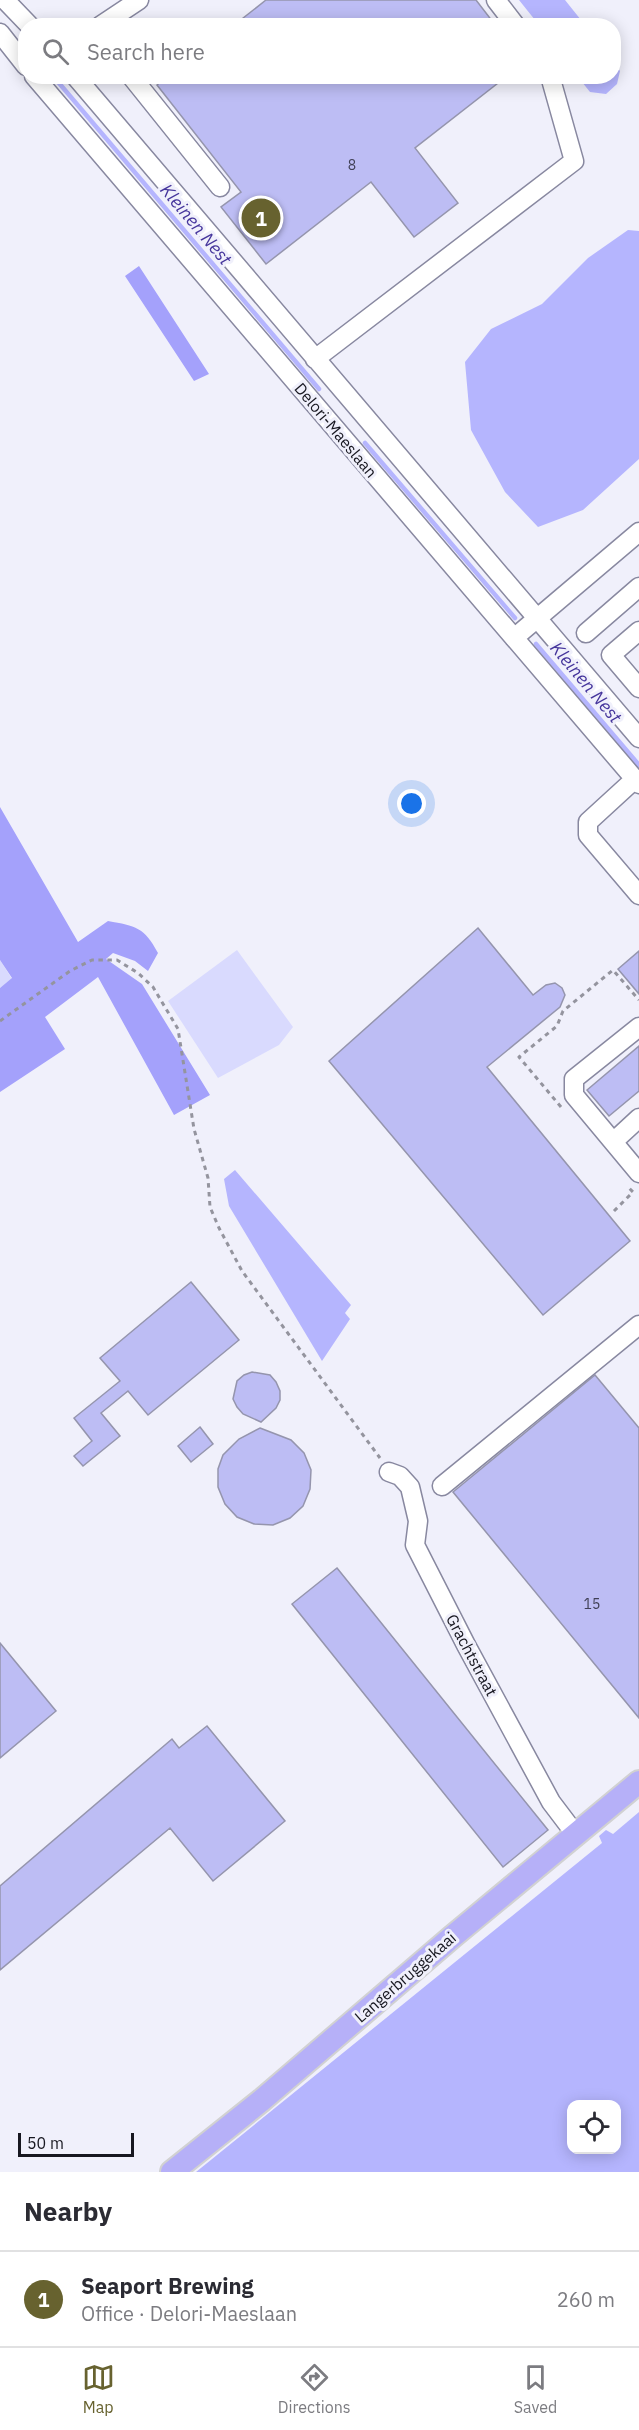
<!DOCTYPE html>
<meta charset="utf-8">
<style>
:root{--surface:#fff;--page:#f7f7f7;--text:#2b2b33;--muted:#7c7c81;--line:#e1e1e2;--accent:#67622f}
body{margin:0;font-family:"IBM Plex Sans",sans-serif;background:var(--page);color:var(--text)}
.controls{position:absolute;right:18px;bottom:18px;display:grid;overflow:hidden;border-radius:12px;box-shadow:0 3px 15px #0003}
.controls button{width:54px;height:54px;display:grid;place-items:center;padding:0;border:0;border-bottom:2px solid var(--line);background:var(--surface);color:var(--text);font:30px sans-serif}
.scale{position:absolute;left:18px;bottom:15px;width:116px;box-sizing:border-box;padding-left:6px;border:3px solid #171720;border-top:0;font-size:16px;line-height:21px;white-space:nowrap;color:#171720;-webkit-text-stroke:4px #f0f0fb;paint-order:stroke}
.you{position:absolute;left:412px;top:804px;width:21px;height:21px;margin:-15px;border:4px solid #fff;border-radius:50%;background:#1a73e8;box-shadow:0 0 0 9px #1a73e833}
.badge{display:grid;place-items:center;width:39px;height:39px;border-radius:50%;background:var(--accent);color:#fff;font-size:20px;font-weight:700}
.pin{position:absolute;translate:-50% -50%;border:3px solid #fff;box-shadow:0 2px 6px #0006}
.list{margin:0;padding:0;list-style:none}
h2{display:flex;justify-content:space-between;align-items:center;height:78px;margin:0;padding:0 24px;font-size:26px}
h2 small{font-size:20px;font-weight:400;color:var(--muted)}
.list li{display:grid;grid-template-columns:39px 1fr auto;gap:18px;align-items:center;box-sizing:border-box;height:96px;padding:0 24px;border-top:2px solid var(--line)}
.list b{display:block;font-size:22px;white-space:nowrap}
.list p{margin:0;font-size:20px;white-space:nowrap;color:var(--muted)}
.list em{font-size:20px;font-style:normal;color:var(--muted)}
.icon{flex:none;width:33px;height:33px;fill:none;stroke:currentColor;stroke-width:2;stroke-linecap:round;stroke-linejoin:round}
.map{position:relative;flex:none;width:639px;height:2172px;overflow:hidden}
.search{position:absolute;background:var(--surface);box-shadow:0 3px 15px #0003;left:18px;right:18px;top:18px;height:66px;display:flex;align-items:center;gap:15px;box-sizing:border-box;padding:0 21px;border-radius:24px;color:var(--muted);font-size:22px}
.sheet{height:174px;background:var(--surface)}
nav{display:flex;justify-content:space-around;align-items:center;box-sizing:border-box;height:84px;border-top:2px solid var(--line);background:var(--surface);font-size:16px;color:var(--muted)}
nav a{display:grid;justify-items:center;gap:3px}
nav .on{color:var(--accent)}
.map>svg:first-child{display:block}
.green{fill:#d9dafe}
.forest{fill:#a4a1fb}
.water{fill:#b5b5fe;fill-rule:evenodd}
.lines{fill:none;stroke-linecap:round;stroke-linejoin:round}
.stream{stroke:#b5b5fe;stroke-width:4.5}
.building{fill:#bdbdf4;stroke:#9595ad;stroke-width:1.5}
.minor-casing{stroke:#8888a0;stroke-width:21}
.major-casing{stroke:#d1d1d2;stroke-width:26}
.path{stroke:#94949e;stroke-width:3;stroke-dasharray:4.5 4.5;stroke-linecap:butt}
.minor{stroke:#fff;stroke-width:18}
.major{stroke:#b6b0f8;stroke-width:22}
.labels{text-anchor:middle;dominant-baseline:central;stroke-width:6;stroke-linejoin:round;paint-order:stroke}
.number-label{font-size:14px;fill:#404055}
.street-label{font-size:16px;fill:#171720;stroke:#f0f0fb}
.water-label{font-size:18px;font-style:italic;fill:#46369c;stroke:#f0f0fb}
</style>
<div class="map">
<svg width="639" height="2172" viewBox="0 0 639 2172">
<rect width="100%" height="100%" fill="#f0f0fb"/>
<!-- green -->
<path class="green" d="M 237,950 L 293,1027 L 279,1045 L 218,1078 L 168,1001 Z
M 0,960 L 12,979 L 0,988 Z"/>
<!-- forest -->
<path class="forest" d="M 139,266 L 209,374 L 194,381 L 125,276 Z
M 0,807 L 78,942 L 108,921 C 136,926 144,927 158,953 L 148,971 L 135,961 L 113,953 L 106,959 L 142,984 L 210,1095 L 174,1115 L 98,977 L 45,1017 L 65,1049 L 0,1092 L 0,988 L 12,978 L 0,960 Z"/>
<!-- water -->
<path class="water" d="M 519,0 L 565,0 L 585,25 L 539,25 Z
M 614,63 L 620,71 L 617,84 L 606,94 L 590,92 L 578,77 L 614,76 Z
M 628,230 L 639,231 L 639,459 L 583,510 L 538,527 L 505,492 L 471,430 L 465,362 L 491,329 L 542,304 L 588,258 Z
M 235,1170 L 351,1305 L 345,1313 L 350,1319 L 322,1361 L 229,1206 L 224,1179 Z
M 639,1812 L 639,2172 L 196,2172 L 602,1843 L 599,1836 L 606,1830 L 613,1834 ZM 572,2104 L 616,2104 L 616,2150 L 572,2150 Z"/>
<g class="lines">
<!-- stream -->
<path class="stream" d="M 53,76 L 319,389
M 365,443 L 515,618
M 536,644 L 639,765"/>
</g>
<!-- building -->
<path class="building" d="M 266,0 L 476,0 L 496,26 L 233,26 Z
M 167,76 L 507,76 L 415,148 L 458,203 L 414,237 L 371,182 L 266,264 L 221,207 L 241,192 L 157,85 Z
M 478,928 L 533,995 L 546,985 L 555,983 L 562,988 L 565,995 L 560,1007 L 487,1067 L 630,1241 L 543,1315 L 329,1061 Z
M 639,951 L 639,994 L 618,969 Z
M 639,1046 L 639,1091 L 609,1116 L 587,1090 Z
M 191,1282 L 239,1340 L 148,1415 L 128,1391 L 101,1413 L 120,1436 L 83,1466 L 74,1456 L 92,1441 L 74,1418 L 120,1381 L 100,1358 Z
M 252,1372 L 270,1375 L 276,1382 L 280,1391 L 280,1400 L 276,1408 L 261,1422 L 243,1414 L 237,1407 L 233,1399 L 237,1381 L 244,1375 Z
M 595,1375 L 639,1428 L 639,1718 L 453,1492 Z
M 200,1427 L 213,1444 L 191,1462 L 178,1446 Z
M 260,1428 L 291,1440 L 304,1453 L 311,1470 L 310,1489 L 303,1506 L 290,1518 L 273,1525 L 254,1524 L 237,1517 L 225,1504 L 218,1487 L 218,1469 L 223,1455 L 239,1439 Z
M 337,1568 L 548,1830 L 503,1867 L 292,1604 Z
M 0,1643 L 56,1711 L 0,1758 Z
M 207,1726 L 285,1821 L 213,1881 L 170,1828 L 0,1970 L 0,1886 L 172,1739 L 179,1748 Z"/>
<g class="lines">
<!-- minor casing -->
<g class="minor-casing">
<path id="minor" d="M 5,0 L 30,26
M 496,0 L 516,26
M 100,26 L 139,0
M 0,33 L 26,66
M 34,76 L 639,784
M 75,76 L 639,738
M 131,76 L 220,187
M 315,359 L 574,161 L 550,76
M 639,631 L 611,655 L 639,688
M 586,633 L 639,587
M 514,638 L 639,532
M 635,779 L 588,822 L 588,835 L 639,895
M 639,1027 L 574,1079 L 574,1095 L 639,1173
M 613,1142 L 639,1118
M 389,1472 L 400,1476 L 410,1487 L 418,1521 L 415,1545 L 466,1645 L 551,1802 L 576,1835
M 442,1486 L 639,1325"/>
</g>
<!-- major casing -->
<g class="major-casing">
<path id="major" d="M 172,2172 L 262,2100 L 452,1937 L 639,1782"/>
</g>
<!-- path -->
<path class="path" d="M 0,1021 L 70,971 L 92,960 L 117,960 L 138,973 L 153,987 L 178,1029 L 194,1129 L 208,1178 L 210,1207 L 219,1228 L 242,1271 L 380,1458
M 561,1107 L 519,1057 L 557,1026 L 563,1011 L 613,970 L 639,1000
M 614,1211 L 633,1192 L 629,1188"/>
<!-- minor -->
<use href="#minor" class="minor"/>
<!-- major -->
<use href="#major" class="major"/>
</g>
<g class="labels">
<!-- number labels -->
<g class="number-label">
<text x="352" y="165">8</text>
<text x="592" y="1604">15</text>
</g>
<!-- street labels -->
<g class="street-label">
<text transform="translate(336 430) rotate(50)">Delori-Maeslaan</text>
<text transform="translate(472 1655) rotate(62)">Grachtstraat</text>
<text transform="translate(405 1977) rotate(-41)">Langerbruggekaai</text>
</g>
<!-- water labels -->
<g class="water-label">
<text transform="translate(196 224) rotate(50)">Kleinen Nest</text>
<text transform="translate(586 682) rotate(50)">Kleinen Nest</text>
</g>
</g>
</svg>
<div class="controls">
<button><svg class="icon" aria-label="locate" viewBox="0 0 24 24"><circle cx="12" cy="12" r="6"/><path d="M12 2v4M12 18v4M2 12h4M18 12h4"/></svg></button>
</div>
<div class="scale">50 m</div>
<div class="you"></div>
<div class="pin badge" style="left:261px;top:218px">1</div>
<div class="search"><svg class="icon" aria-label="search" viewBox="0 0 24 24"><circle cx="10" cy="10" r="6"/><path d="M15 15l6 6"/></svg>Search here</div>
</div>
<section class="sheet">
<h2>Nearby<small></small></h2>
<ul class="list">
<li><span class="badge">1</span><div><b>Seaport Brewing</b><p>Office · Delori-Maeslaan</p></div><em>260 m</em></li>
</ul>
</section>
<nav>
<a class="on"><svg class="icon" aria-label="map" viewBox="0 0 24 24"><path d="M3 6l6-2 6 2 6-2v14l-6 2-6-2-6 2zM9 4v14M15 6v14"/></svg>Map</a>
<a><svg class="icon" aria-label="directions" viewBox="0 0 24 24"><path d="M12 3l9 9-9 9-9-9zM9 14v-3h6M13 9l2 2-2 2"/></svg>Directions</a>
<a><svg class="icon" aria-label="saved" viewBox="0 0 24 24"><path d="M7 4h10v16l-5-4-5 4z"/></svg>Saved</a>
</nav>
